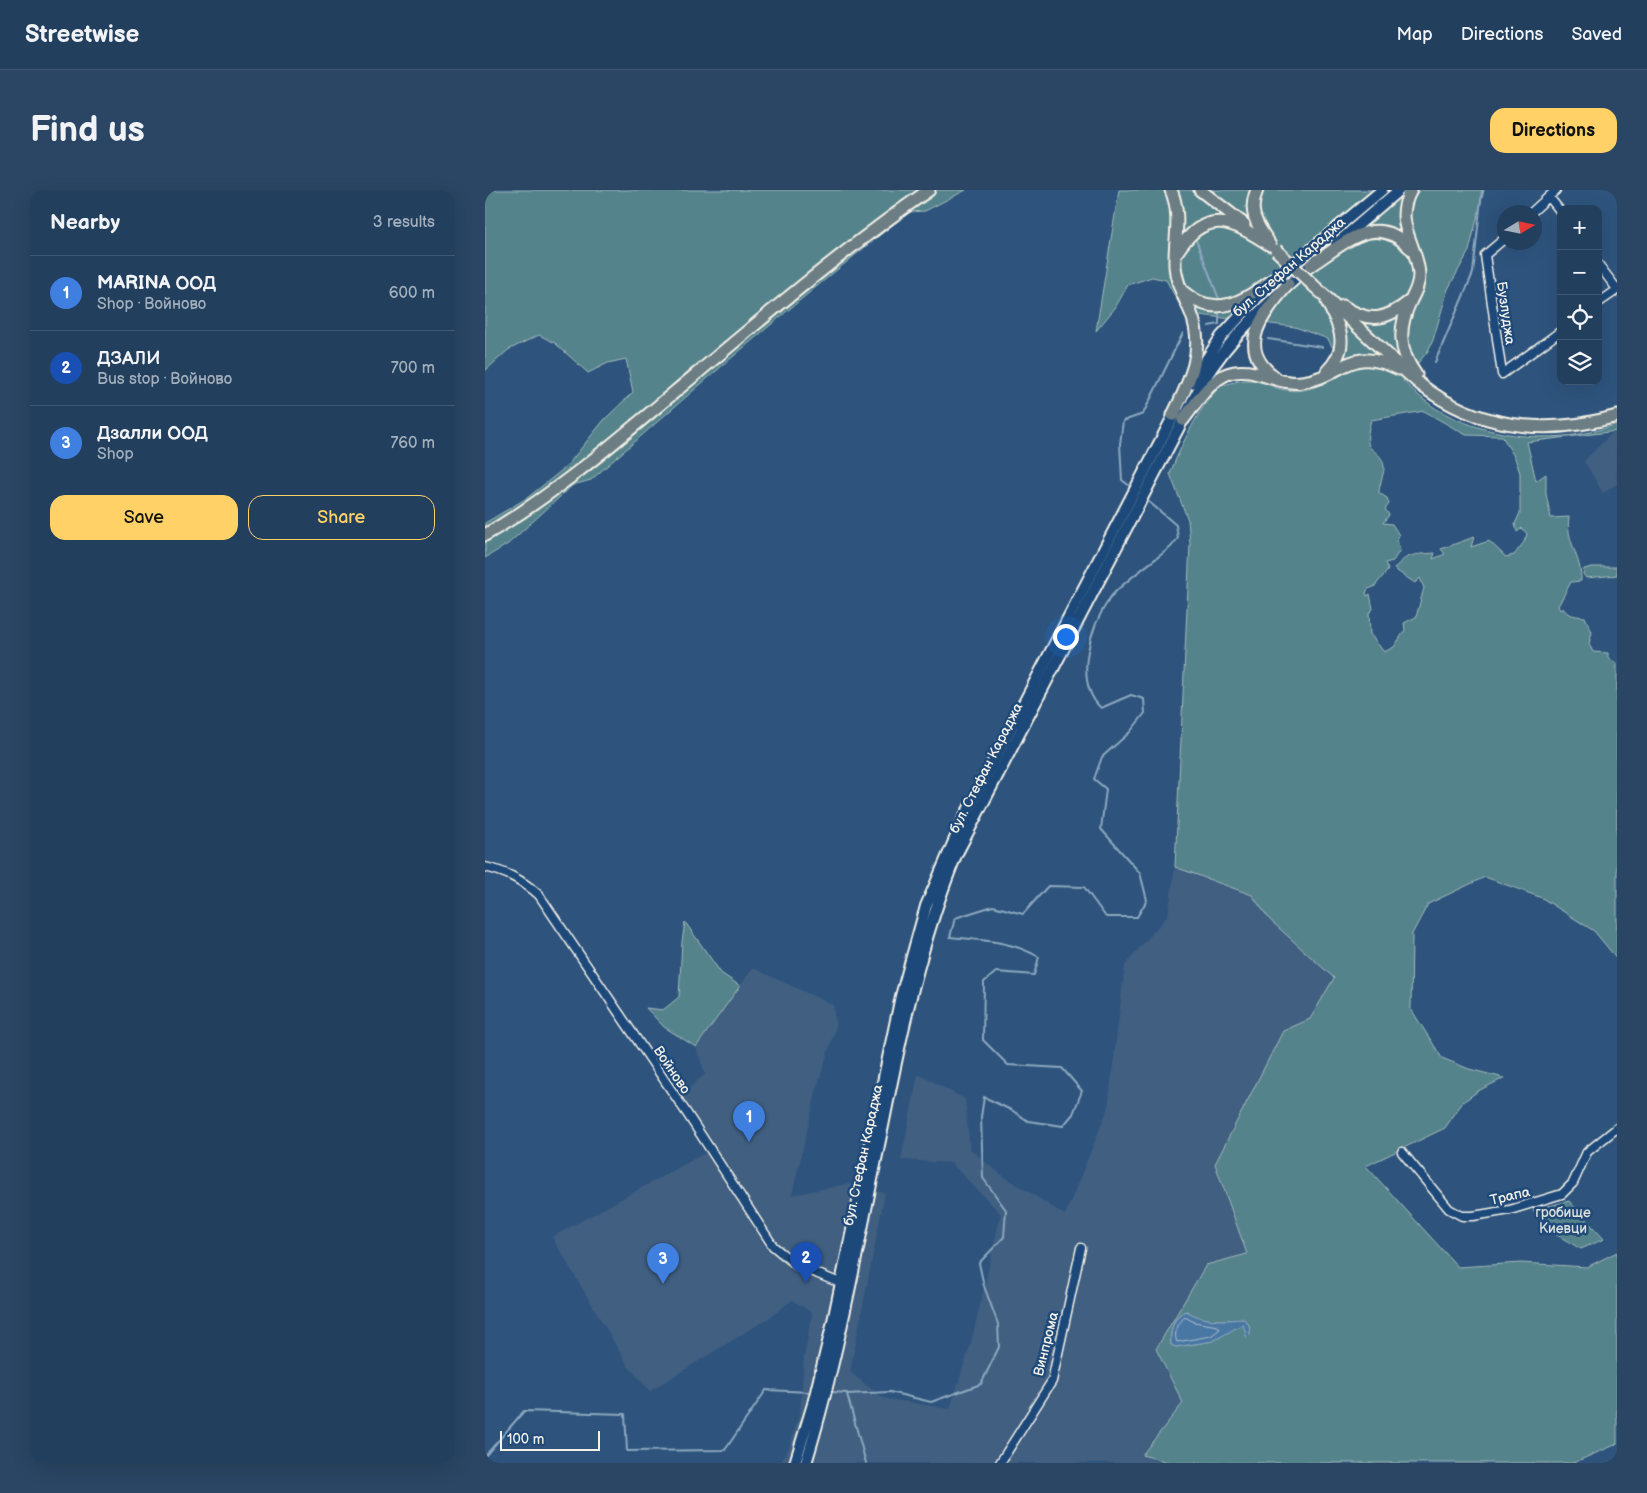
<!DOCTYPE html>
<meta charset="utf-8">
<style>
:root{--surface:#223f5e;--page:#2a4664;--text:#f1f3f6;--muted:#a2afbc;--line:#3f5873;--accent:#ffd166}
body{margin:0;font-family:"Balsamiq Sans",sans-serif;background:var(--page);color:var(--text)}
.controls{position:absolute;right:15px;top:15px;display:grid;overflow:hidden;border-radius:10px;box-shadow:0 5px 20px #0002}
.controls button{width:45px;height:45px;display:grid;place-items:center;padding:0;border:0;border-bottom:1px solid var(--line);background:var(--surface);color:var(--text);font:25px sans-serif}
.compass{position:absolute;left:1012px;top:15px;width:45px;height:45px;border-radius:50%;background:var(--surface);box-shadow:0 5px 20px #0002;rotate:80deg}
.scale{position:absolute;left:15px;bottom:12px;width:100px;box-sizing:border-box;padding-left:5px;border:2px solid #f4f1e8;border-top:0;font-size:14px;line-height:18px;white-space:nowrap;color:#f4f1e8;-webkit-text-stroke:4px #1f4a7a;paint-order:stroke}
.you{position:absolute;left:580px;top:446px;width:18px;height:18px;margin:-12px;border:4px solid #fff;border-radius:50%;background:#1a73e8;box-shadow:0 0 0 8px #1a73e833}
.badge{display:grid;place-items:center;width:32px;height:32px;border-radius:50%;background:var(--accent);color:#fff;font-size:16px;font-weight:700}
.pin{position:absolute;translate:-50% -41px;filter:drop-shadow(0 1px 2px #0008)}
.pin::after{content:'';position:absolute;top:26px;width:18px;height:15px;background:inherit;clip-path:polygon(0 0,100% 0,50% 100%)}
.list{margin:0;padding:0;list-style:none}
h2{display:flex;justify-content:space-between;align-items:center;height:65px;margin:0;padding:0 20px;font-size:21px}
h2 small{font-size:16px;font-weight:400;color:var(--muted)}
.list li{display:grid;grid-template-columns:32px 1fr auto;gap:15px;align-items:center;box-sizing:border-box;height:75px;padding:0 20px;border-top:1px solid var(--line)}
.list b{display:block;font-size:19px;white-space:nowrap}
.list p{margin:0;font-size:16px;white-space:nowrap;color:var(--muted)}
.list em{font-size:16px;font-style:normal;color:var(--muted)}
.actions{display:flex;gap:10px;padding:15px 20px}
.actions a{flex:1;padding:11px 0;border:1px solid var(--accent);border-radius:15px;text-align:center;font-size:18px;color:var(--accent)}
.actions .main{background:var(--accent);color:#111}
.icon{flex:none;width:28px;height:28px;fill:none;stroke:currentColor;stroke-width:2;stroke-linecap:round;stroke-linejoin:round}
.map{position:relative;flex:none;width:1132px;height:1273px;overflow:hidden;border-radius:15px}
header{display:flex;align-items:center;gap:30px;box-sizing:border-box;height:70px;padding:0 25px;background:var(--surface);border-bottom:1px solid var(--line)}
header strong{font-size:24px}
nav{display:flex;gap:28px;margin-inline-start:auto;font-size:18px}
.intro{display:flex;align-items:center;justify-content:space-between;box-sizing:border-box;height:120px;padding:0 30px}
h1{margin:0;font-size:35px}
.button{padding:12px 22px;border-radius:15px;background:var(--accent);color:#111;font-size:18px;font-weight:700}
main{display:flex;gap:30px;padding:0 30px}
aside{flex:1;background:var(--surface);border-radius:15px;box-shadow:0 5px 20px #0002}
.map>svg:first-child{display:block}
.built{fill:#405f81}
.green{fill:#54838c;stroke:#a4baba;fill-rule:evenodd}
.water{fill:#4877a4;stroke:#8da8bf}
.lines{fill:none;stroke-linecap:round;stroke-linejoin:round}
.shore{stroke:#afc0cd;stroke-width:1}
.stream{stroke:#8da8bf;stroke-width:2}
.minor-casing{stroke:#f4f1e8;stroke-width:11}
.secondary-casing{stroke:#f4f1e8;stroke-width:14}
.primary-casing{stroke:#f4f1e8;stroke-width:15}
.minor{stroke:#1f4a7a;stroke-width:8}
.secondary{stroke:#1f4a7a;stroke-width:10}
.primary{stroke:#6c7e84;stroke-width:11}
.primary-bridge-casing{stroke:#f4f1e8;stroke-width:15;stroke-linecap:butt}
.primary-bridge{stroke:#6c7e84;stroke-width:11}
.labels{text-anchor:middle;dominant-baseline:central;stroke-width:5;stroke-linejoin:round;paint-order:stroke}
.street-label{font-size:14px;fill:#f4f1e8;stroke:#1f4a7a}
.park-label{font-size:14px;fill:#dce0da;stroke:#1f4a7a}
</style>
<header>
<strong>Streetwise</strong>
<nav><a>Map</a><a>Directions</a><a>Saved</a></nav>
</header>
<div class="intro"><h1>Find us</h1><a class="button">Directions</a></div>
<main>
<aside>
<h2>Nearby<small>3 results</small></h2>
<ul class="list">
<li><span class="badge" style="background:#3f7fe0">1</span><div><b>MARINA ООД</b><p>Shop · Войново</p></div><em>600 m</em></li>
<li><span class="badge" style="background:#1a4fb4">2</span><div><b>ДЗАЛИ</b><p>Bus stop · Войново</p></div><em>700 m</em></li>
<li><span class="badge" style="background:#3f7fe0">3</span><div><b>Дзалли ООД</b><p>Shop</p></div><em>760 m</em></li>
</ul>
<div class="actions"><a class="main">Save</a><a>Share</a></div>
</aside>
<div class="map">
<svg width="1132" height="1273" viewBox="0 0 1132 1273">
<rect width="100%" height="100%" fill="#2e547d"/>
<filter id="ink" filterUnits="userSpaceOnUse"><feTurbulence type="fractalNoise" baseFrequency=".02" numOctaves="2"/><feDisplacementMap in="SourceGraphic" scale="10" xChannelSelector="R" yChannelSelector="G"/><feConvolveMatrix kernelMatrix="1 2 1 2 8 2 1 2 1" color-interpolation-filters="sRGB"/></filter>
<g filter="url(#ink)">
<!-- built -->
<path class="built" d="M 1130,240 L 1132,294 L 1118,303 L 1099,271 Z
M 690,677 L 767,705 L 785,730 L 831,759 L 849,788 L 825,829 L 798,841 L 730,974 L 762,1064 L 721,1075 L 671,1159 L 698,1213 L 658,1265 L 687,1273 L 296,1273 L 304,1257 L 315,1223 L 319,1168 L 327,1123 L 307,1110 L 287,1126 L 165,1201 L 143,1176 L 67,1047 L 229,958 L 195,906 L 220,884 L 211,857 L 268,778 L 348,815 L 351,837 L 333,894 L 307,1005 L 362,994 L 400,1003 L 365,1182 L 398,1208 L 465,1219 L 486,1153 L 516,1024 L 466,973 L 416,970 L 433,884 L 480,909 L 485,959 L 514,983 L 580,1025 L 623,918 L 640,775 L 683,725 Z"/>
<!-- green -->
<path class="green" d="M 0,0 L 481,0 L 440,21 L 424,22 C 315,108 210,198 106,290 L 88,295 L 23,354 L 0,368 L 0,333 L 42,308 L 81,277 L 119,230 L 148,202 L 141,169 L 123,173 L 103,183 L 70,153 L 54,145 L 23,160 L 0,181 Z
M 634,0 L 999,0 L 984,61 L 963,99 L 948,150 L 943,161 L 918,191 C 930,202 942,214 957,222 C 1008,250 1078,255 1132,234 L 1132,241 L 1042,252 L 1051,291 L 1061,284 L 1061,304 L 1066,328 L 1084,327 C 1080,351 1097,367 1096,391 L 1086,392 L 1073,416 L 1075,420 L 1078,418 C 1082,426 1092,426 1100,427 L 1107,442 L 1104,454 L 1108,462 L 1123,463 L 1123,468 L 1132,474 L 1132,769 L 1109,741 L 1057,708 L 1000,687 L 943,714 L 927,744 L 926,819 L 957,868 L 984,879 L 1019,888 L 993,901 L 978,912 L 960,938 L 881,976 L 973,1077 L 1036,1073 L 1102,1077 L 1132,1062 L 1132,1254 L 1088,1273 L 687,1273 L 657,1265 L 698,1213 L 671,1159 L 721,1075 L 762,1064 L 730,974 L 798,841 L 825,829 L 849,788 L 785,730 L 767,705 L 690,677 L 705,354 L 703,330 L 685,284 C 693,262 717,209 737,196 C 743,193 756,190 763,190 C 772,190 784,195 792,198 C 818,206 840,195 859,179 L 843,149 L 810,137 L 699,123 L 681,90 L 667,87 L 643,95 L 630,118 L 611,141 ZM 939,221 L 981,245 L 1017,246 L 1030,268 L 1035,283 L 1035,323 L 1030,334 L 1032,342 L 1037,338 L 1042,344 L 1039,352 L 1029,365 L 1021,367 L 1004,351 L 986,357 L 989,347 L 956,359 L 960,364 L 948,369 L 950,363 C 930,365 923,362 909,379 L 930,393 L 935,388 L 939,398 L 931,427 L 919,433 L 920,440 L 909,457 L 899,462 L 885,444 L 884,423 L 888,419 L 885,404 L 882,406 L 881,403 L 883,399 L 889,397 L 903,380 L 900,373 L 908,371 L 915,360 L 912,350 L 914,345 L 907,334 L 898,333 L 904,325 L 900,319 L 904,314 L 902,308 L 894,303 C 894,294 900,282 899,276 C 894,253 875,269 886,230 ZM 701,1121 C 721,1133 738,1130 759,1129 L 764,1135 L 765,1145 L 762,1147 L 758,1133 L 728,1151 L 691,1157 L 686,1155 C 685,1142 687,1126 701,1121 Z
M 1107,377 L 1132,377 L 1132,385 L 1101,388 L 1098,384 L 1099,379 Z
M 200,732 L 236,783 L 255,796 L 211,857 L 179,837 L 161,818 L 178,820 L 194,807 L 197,752 Z
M 1084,1011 L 1119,1049 L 1096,1059 L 1065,1041 L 1048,1020 Z"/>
<!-- water -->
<path class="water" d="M 701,1121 C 721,1133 738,1130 759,1129 L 764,1135 L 765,1145 L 762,1148 L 758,1134 L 728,1151 L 691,1157 L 686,1155 C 685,1142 687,1127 701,1121 Z"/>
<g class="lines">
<!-- shore -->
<path class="shore" d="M 700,1127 L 709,1132 L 733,1136 L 735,1139 L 726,1146 L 692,1152 C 688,1143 693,1133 700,1127 Z"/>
<!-- stream -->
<path class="stream" d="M 711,50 L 734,109
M 724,136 L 734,134 L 734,122
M 759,145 L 764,146
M 783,149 L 837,157
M 950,172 L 988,83 L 997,0
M 646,297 L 637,290 L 635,254 L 638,231 L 658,224 L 698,143
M 347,1202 L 362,1203
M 0,1266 L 39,1221 L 140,1224 L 142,1261 L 240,1260 L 281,1200 L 325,1202
M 381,1273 L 362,1204 L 405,1202 L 446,1212 L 496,1194 L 514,1157 L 513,1134 L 499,1096 L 494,1073 L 519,1047 L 521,1020 L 498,988 L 496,927 L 499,907 L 528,921 L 543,931 L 578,936 L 588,924 L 597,901 L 577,878 L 523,875 L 498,850 L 499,792 L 511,782 L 549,785 L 554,767 C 527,751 496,750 465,747 L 470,728 L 508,716 L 538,724 L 563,696 L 599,697 L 621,727 L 652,727 L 662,710 L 655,683 L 616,639 L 621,599 L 609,589 L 617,567 L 645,542 L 660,523 L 659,509 L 646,505 L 616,518 C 588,491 605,437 625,408 C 634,395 671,369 686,357 L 693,348 L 691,335 L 663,311"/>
<!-- minor casing -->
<g class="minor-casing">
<path id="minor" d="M 1064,7 L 1076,22
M 1047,22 L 1071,0
M 1019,49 L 1000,65 L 1017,184 L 1076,141
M 1113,74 L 1132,99
M 1113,113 L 1132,100
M 0,677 C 22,682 37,690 54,705 L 203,925 L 288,1056 L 311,1075 L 360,1095
M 917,962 L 964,1019 L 977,1026 L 988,1026 L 1025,1020 L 1077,1004 L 1088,993 L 1102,962 L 1132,938
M 515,1273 L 567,1191 L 596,1058"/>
</g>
<!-- secondary casing -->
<g class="secondary-casing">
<path id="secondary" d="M 851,54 L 914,0
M 791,89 L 897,0
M 706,193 L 736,147 L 780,99
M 310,1273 L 328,1214 L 347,1136 L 416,806 L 441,716 L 479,628 L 692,219
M 321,1273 C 355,1161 375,1045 399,931 C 417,840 436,751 471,665 L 717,193 C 747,143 788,108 832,70"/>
</g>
<!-- primary casing -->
<g class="primary-casing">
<path id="primary" d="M 686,0 C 697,26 689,49 690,76 C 691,93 700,108 706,123 C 721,160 704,192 688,225
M 715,0 L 759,34
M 772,0 C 763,21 771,34 783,51
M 926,0 C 907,34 933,54 934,85 C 934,95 930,102 926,110 C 913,137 913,160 931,185
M 692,62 C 721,16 748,31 785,55
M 826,75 C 859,54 891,21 925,58
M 829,96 C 853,118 877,141 901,163 C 916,177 930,192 947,203 C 1003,241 1069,244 1132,226
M 697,101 C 734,133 763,107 796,84
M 842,112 C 856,138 865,158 842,181
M 858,116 C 885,134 901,130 925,111
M 790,187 C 748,157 780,122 803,94
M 698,230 C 710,215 723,192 742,184 C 767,174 792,196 817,192 C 858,187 863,154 914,179
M 0,345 C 69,305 130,252 191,201 C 273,132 355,62 444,0"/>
</g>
<!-- minor -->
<use href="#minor" class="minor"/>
<!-- secondary -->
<use href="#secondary" class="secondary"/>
<!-- primary -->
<use href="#primary" class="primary"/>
<!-- primary-bridge casing -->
<g class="primary-bridge-casing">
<path id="primary-bridge" d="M 791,60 L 829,96"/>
</g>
<!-- primary-bridge -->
<use href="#primary-bridge" class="primary-bridge"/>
</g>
</g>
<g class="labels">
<!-- street labels -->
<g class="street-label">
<text transform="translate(804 77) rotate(-41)">бул. Стефан Караджа</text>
<text transform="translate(1021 123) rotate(82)">Бузлуджа</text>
<text transform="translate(501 578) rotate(-63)">бул. Стефан Караджа</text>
<text transform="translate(187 880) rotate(56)">Войново</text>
<text transform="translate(378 965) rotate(-78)">бул. Стефан Караджа</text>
<text transform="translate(1025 1006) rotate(-13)">Трапа</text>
<text transform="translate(561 1154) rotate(-76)">Винпрома</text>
</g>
<!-- park labels -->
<g class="park-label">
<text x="1078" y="1022">гробище<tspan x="1078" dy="16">Киевци</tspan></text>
</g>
</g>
</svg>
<div class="controls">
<button>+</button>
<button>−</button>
<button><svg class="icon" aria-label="locate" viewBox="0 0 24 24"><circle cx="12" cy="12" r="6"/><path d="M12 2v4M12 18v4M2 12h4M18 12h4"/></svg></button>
<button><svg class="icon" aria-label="layers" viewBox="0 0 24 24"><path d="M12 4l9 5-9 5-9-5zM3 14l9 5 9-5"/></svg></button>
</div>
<svg class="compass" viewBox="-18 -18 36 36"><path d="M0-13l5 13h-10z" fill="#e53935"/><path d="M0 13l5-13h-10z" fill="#a2afbc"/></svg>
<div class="scale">100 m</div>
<div class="you"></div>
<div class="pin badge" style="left:264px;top:952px;background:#3f7fe0">1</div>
<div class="pin badge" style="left:321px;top:1093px;background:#1a4fb4">2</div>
<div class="pin badge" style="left:178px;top:1094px;background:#3f7fe0">3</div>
</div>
</main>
